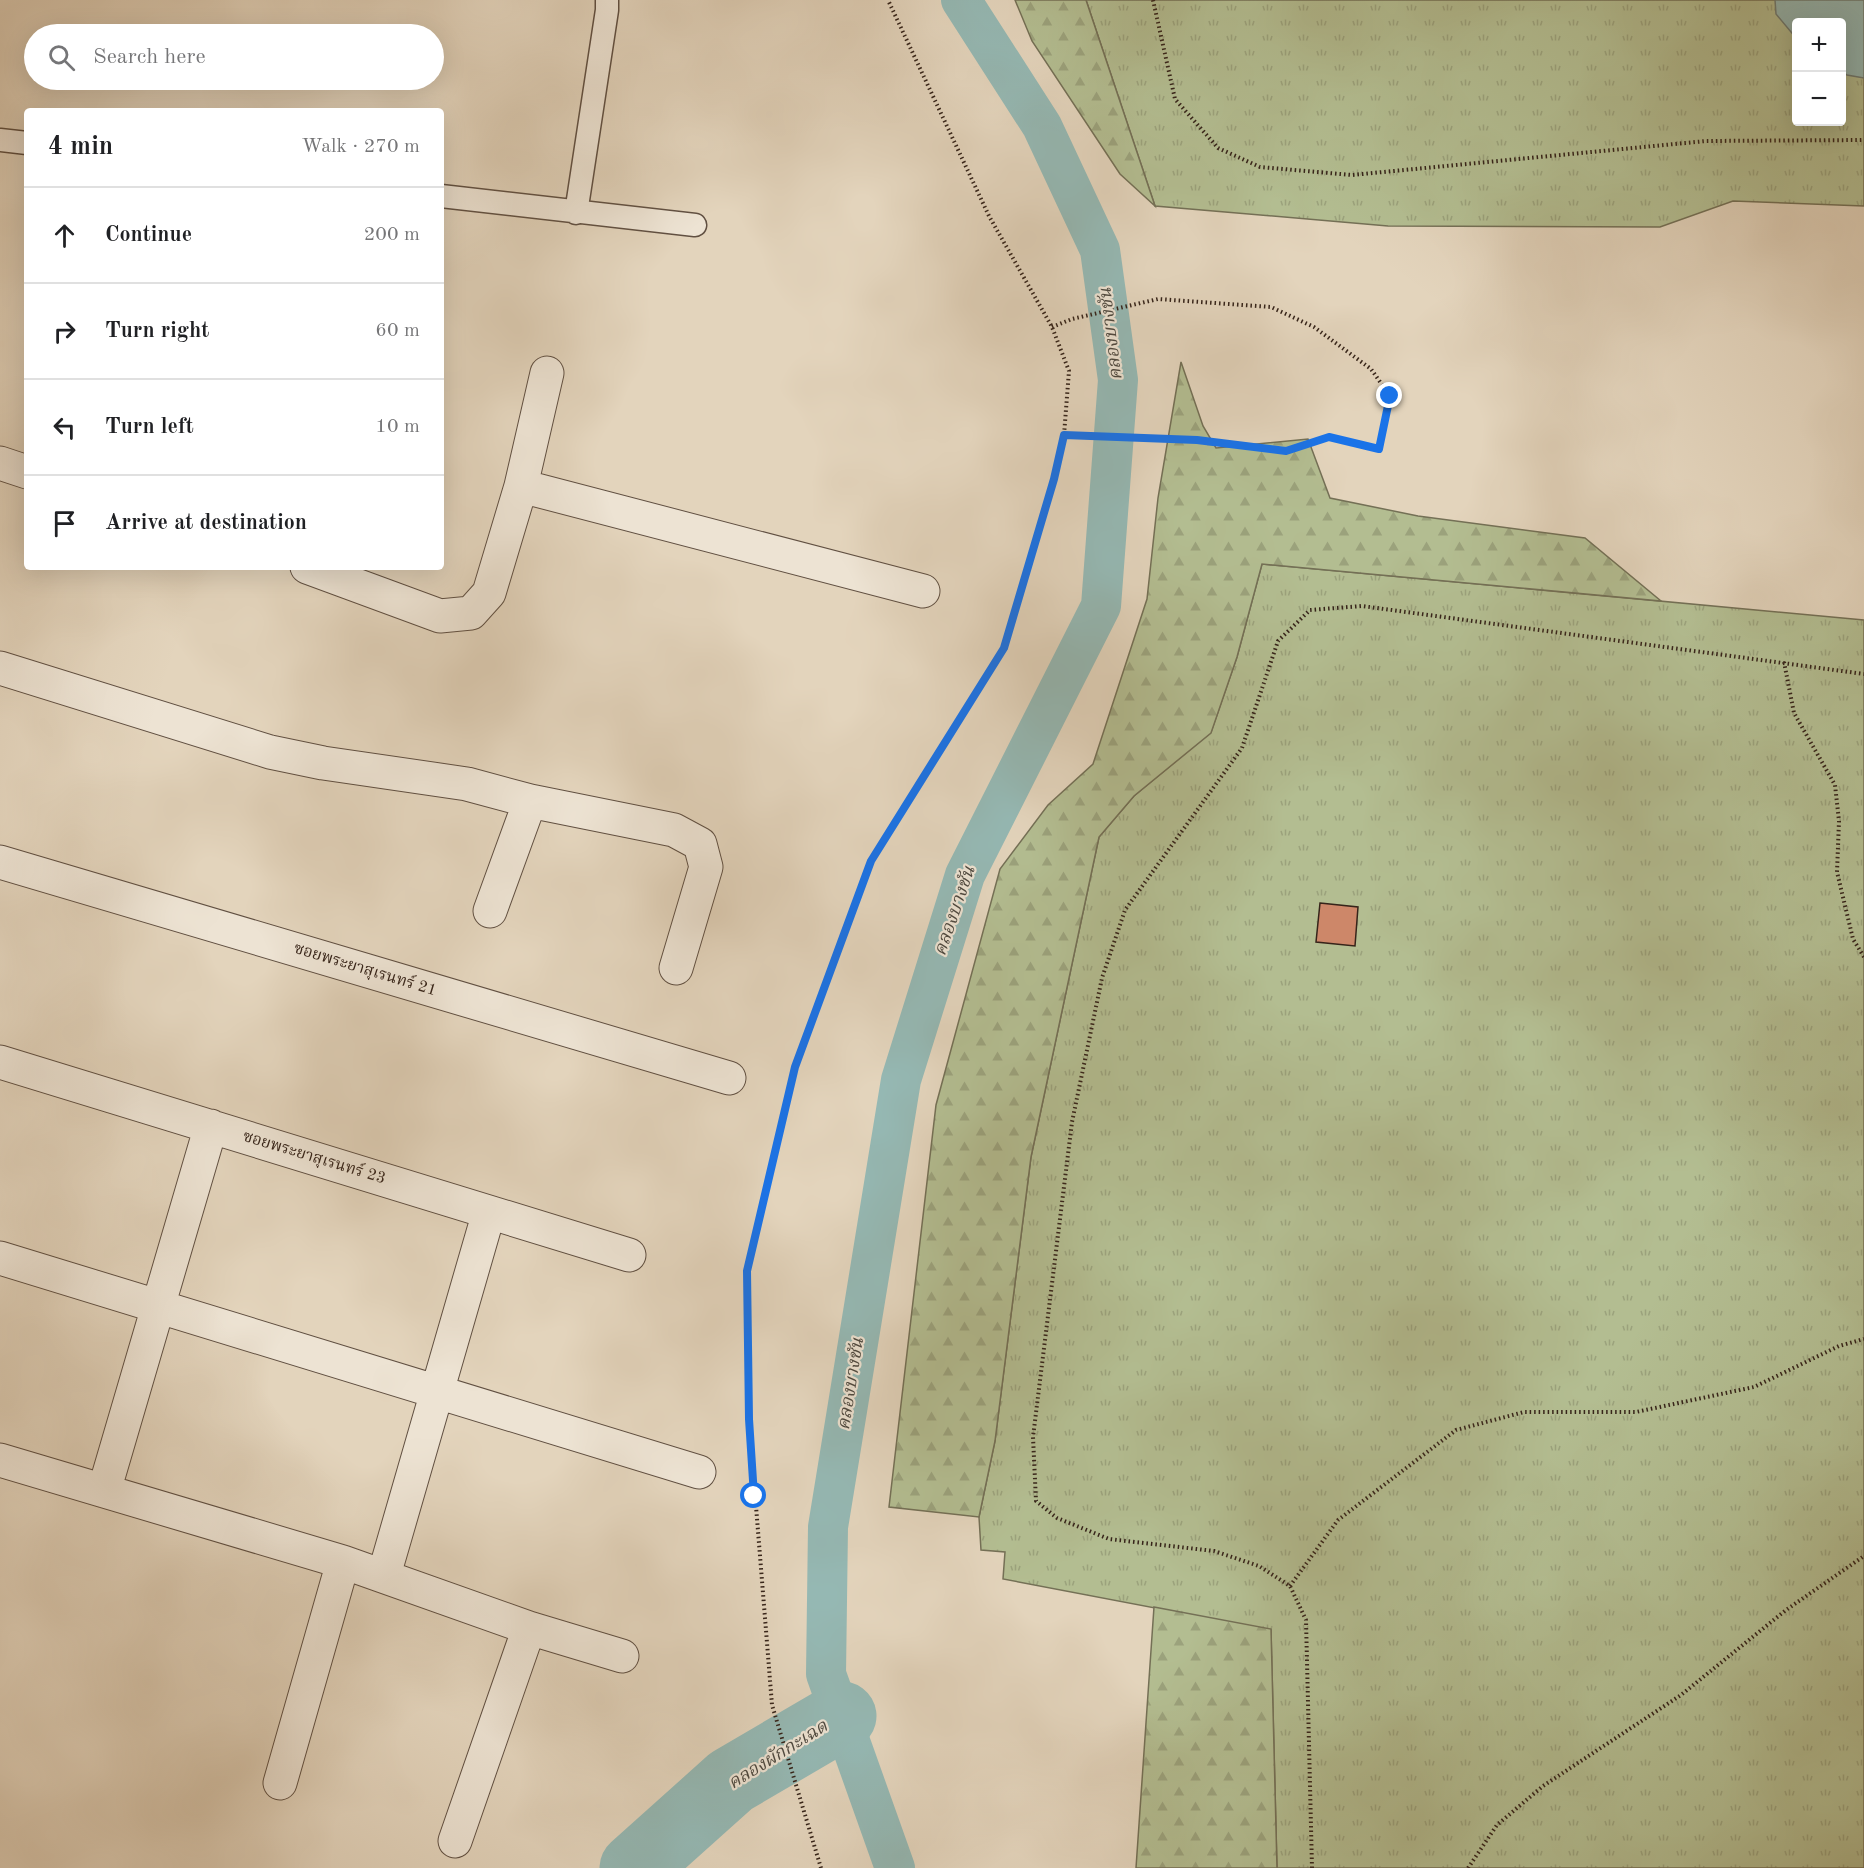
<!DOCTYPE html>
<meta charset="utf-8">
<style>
:root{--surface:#fff;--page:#f6f6f6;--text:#202124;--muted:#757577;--line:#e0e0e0}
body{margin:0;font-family:"Old Standard TT","Noto Serif Thai",serif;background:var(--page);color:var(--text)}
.controls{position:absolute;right:18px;top:18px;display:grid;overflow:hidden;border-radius:6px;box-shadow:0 6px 24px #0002}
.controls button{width:54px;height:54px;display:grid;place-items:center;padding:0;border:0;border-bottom:2px solid var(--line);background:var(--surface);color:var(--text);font:30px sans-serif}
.stop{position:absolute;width:18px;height:18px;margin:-14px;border:4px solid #1a73e8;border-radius:50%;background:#fff}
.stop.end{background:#1a73e8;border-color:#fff;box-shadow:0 2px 6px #0008}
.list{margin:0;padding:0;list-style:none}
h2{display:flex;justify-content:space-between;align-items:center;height:78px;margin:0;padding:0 24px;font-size:26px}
h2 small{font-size:20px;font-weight:400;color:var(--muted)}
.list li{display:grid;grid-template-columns:39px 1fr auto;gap:18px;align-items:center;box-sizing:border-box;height:96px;padding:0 24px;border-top:2px solid var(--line)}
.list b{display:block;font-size:22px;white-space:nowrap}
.list em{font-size:20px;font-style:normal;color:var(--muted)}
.icon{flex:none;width:33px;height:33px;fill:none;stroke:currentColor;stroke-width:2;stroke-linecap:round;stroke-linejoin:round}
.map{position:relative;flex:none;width:1864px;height:1868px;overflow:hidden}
.search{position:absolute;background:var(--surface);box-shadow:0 6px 24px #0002;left:24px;top:24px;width:420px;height:66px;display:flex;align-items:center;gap:15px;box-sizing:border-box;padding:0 21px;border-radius:33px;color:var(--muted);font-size:22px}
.panel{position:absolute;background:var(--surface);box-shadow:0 6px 24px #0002;left:24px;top:108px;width:420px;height:462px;border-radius:6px}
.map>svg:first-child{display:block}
.grass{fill:url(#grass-tufts);stroke:#747056;stroke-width:1.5;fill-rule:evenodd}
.forest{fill:url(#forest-firs);stroke:#747056;stroke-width:1.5}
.water{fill:#95b8b3;stroke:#6f7d76;stroke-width:1.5}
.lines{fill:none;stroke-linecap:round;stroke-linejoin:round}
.canal{stroke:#95b8b3;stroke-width:40}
.river{stroke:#95b8b3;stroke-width:69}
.building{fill:#cd8769;stroke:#36241a;stroke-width:1.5}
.lane-casing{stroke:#615042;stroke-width:25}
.street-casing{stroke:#615042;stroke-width:35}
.path{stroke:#36241a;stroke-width:4;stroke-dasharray:1.5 3;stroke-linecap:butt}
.lane{stroke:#ede3d3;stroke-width:22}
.street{stroke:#ede3d3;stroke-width:33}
.route{stroke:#1a73e8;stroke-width:8}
.labels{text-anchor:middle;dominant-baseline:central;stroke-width:4.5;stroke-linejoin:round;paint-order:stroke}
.street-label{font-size:16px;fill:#36241a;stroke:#ede3d3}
.water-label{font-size:18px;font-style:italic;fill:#4e4940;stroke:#ede3d3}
</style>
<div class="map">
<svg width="1864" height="1868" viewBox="0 0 1864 1868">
<defs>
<pattern id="grass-tufts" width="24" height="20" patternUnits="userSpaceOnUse" patternTransform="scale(1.5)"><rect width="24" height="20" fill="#b3bd91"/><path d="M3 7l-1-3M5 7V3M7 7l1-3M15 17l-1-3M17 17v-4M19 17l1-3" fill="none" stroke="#9ba27c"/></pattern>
<pattern id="forest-firs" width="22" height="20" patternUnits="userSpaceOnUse" patternTransform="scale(1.5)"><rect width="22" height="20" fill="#b3bd91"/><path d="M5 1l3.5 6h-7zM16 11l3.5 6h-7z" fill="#9ba27c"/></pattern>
</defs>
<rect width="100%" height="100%" fill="#e3d4bc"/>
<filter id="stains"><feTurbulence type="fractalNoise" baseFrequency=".00333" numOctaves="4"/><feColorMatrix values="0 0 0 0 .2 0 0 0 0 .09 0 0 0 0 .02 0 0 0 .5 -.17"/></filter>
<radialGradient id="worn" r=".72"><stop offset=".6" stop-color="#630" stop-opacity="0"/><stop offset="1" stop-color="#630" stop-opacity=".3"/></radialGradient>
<!-- grass -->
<path class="grass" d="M 1086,0 L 1864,0 L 1864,206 L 1733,201 L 1660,227 L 1388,226 L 1155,206 ZM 1796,22 L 1842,22 L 1842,122 L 1796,122 Z
M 1262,564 L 1864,620 L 1864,1868 L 1277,1868 L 1271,1630 L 1003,1579 L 1005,1552 L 981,1550 L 979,1517 L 995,1441 L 1031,1157 L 1099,837 L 1134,796 L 1211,732 L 1237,657 Z"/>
<!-- forest -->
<path class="forest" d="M 1015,0 L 1086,0 L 1155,206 L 1120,174 L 1032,41 Z
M 1181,362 L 1203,426 L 1216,448 L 1308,439 L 1330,498 L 1418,516 L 1585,538 L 1661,601 L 1262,564 L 1237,657 L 1211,733 L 1134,796 L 1099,837 L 1031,1157 L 995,1441 L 979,1517 L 889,1507 L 936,1105 L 1000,869 L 1048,805 L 1093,764 L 1147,599 L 1158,498 Z
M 1154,1607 L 1271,1629 L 1277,1868 L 1136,1868 Z"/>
<!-- water -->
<path class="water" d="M 1775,0 L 1864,0 L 1864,78 L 1847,75 L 1842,72 L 1842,22 L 1796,22 L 1796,38 L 1776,14 Z"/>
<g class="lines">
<!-- canal -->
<path class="canal" d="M 895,1868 L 826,1674 L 828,1527 L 901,1080 L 965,875 L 1101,606 L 1118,380 L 1100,250 L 1042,126 L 961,0"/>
<!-- river -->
<path class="river" d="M 634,1868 L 731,1781 L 842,1716"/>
</g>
<!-- building -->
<path class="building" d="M 1320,903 L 1358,907 L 1355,946 L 1316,942 Z"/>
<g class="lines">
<!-- lane casing -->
<g class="lane-casing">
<path id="lane" d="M 0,140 L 27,143
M 441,196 L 695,225
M 576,213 L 607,10 L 607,0"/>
</g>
<!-- street casing -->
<g class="street-casing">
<path id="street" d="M 0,463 L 27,472
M 521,486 L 923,591
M 307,567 L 440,616 L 471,613 L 489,593 L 521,486 L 547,373
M 0,668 L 270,752 L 323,763 L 467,784 L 530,801 L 674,830 L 700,844 L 706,867 L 676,968
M 0,862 L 729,1078
M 490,911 L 530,801
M 0,1062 L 629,1255
M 0,1258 L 699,1472
M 0,1460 L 343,1562 L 529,1628 L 622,1656
M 104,1491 L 211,1126
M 384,1575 L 489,1212
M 280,1783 L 343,1562
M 455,1841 L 529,1628"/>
</g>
<!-- path -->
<path class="path" d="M 1153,0 L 1175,99 L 1218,148 L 1260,167 L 1352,175 L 1706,141 L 1864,140
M 1052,327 L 1072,319 L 1158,299 L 1271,307 L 1314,327 L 1371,369 L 1390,396 L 1379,449 L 1329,437 L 1286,451 L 1197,440 L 1064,435
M 1784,662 L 1794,713 L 1835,785 L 1839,821 L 1837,872 L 1853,939 L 1864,957
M 1290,1586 L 1338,1520 L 1456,1430 L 1524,1412 L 1636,1412 L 1754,1387 L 1839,1346 L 1864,1339
M 821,1868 L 772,1705 L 749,1419 L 747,1271 L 795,1067 L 871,861 L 1004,648 L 1054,479 L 1064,435 L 1069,371 L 1052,327 L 989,216 L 888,0
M 1312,1868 L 1306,1620 L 1290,1586 L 1259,1566 L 1214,1551 L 1109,1539 L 1057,1518 L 1036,1501 L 1033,1437 L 1072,1122 L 1102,978 L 1125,910 L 1242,748 L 1278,641 L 1310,610 L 1362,606 L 1864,674
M 1468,1868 L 1497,1825 L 1543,1786 L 1681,1695 L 1786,1610 L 1864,1556"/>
<!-- lane -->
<use href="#lane" class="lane"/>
<!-- street -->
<use href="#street" class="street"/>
</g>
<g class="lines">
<!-- route -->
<path class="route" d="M 754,1496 L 749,1419 L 747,1271 L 795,1067 L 871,861 L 1004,648 L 1054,479 L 1064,435 L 1197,440 L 1286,451 L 1329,437 L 1379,449 L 1390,396"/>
</g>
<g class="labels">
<!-- street labels -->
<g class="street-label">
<text transform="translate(365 970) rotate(17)">ซอยพระยาสุเรนทร์ 21</text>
<text transform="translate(314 1158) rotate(17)">ซอยพระยาสุเรนทร์ 23</text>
</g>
<!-- water labels -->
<g class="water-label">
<text transform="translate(1111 334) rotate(-97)">คลองบางชัน</text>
<text transform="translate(955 911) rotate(-71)">คลองบางชัน</text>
<text transform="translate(851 1384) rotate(-81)">คลองบางชัน</text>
<text transform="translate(778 1755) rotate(-32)">คลองผักกะเฉด</text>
</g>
</g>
<rect width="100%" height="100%" filter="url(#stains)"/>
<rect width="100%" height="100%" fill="url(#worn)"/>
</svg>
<div class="controls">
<button>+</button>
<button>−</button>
</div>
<div class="stop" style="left:754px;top:1496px"></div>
<div class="stop end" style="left:1390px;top:396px"></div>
<div class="search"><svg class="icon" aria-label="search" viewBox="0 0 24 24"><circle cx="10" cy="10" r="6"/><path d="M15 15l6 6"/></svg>Search here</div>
<section class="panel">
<h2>4 min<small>Walk · 270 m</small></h2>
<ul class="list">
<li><svg class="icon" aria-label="ahead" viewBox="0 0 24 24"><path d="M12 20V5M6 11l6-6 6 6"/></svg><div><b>Continue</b></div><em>200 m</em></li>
<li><svg class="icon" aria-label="right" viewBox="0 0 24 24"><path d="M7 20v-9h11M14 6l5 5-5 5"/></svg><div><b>Turn right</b></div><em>60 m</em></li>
<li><svg class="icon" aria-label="left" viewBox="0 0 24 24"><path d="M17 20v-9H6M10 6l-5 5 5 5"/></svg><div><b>Turn left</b></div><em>10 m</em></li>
<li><svg class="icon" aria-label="arrive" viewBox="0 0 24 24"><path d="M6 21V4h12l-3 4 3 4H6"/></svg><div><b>Arrive at destination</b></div></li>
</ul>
</section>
</div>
